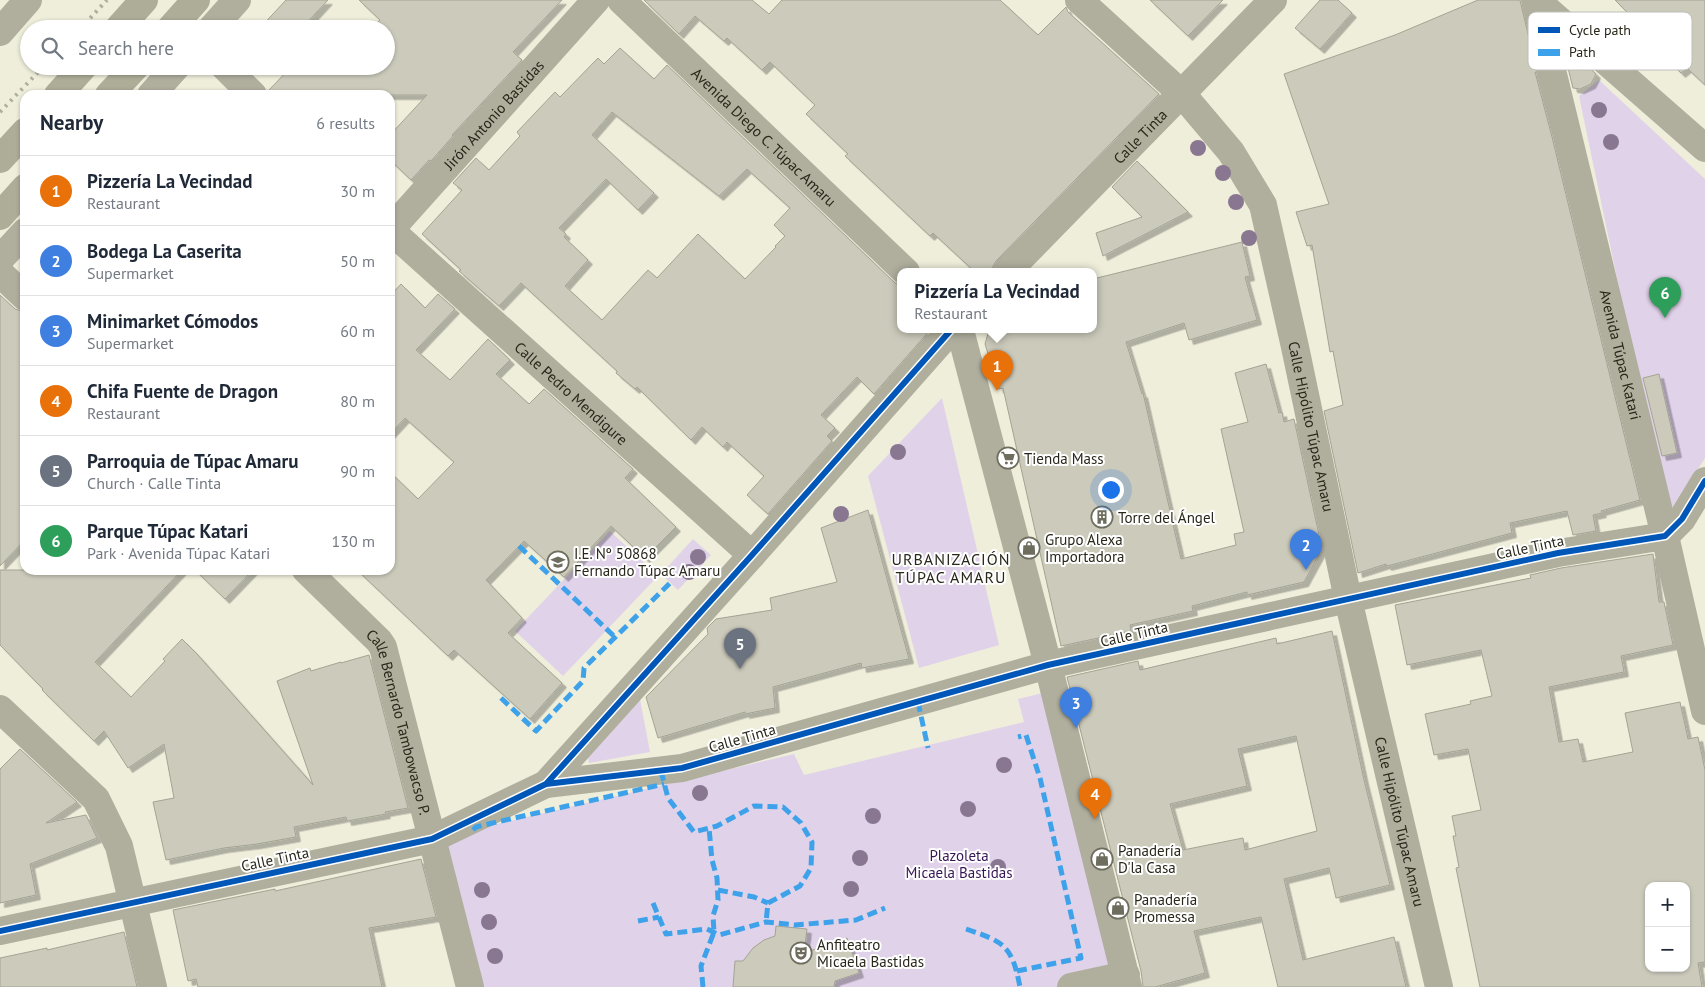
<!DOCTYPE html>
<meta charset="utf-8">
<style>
:root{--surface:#fff;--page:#f2f2f3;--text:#1f2937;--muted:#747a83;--line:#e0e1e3;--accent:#6e6d5e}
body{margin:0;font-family:"PT Sans",sans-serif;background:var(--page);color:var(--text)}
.controls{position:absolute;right:15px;bottom:15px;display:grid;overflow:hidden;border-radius:10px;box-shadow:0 1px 4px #0004}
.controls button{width:45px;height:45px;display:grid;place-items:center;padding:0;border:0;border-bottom:1px solid var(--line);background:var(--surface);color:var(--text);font:25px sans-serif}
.you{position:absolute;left:1110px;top:489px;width:18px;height:18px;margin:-12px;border:4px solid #fff;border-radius:50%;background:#1a73e8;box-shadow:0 0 0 8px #1a73e833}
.badge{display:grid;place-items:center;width:32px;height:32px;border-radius:50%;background:var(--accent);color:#fff;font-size:16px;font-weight:700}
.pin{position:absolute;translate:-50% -41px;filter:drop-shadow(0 1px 2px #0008)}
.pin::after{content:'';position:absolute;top:26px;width:18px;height:15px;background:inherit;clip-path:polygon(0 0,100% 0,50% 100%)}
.popup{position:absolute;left:897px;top:268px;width:200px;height:65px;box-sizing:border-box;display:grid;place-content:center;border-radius:10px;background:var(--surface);filter:drop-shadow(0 1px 4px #0005);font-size:16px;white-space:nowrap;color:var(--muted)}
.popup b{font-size:19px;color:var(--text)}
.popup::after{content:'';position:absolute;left:50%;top:100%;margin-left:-10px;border:10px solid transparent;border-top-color:var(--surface)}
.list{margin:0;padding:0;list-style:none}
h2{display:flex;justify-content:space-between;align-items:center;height:65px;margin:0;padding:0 20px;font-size:21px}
h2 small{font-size:16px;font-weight:400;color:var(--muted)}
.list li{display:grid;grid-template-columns:32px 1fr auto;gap:15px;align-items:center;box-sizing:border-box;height:70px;padding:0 20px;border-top:1px solid var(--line)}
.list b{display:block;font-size:19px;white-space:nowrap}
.list p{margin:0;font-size:16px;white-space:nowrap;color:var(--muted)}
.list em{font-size:16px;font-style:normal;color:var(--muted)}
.icon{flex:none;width:28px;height:28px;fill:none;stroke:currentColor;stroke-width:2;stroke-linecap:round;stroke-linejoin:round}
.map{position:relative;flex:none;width:1705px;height:987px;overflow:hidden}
.search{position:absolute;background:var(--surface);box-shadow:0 1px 4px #0004;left:20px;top:20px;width:375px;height:55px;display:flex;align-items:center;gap:12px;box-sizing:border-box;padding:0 18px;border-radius:28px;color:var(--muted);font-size:19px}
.panel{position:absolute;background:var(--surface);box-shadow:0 1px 4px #0004;left:20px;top:90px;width:375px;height:485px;border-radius:15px}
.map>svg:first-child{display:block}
.green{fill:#e0d2e9}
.building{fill:#cbcabb;stroke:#a4a394;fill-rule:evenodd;filter:url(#shadow)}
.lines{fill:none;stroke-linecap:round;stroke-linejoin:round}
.minor{stroke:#b0af9e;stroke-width:28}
.highway{stroke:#aead98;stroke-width:28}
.rail{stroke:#afae9f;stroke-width:4;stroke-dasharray:2.5 5;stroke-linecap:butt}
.quiet{stroke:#3ea2ea;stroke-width:5;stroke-dasharray:10 5;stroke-linecap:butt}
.cycleway-casing{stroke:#fff;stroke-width:9}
.cycleway{stroke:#0057b8;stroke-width:6}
.tree{fill:#897792}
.labels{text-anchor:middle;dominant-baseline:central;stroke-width:4;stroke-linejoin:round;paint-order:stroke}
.street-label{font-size:15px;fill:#28271a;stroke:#fff}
.poi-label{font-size:15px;fill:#28271a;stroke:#fff;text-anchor:start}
.park-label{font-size:15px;fill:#361556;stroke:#fff}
.neighbourhood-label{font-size:16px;letter-spacing:1px;fill:#28271a;stroke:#fff}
.key{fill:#fff;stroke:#bebeba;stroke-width:1}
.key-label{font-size:14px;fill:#28271a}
</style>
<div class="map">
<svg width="1705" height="987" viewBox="0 0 1705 987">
<defs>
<filter id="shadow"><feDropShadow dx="4.5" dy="4.5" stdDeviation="0" flood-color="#0004"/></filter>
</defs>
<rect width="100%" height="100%" fill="#efeedb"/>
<!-- green -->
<path class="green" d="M 1599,80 L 1705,179 L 1705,458 L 1667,518 L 1579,96 Z
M 942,398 L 999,645 L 919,668 L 868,476 Z
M 610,531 L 658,576 L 563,676 L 515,631 Z
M 693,539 L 711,555 L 678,590 L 661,574 Z
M 1047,692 L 1112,977 L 1059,987 L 477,987 L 441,840 L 489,826 L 794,754 L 804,775 L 1024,722 L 1018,699 Z
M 640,699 L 650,752 L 589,763 L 588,758 Z"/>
<!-- building -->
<path class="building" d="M 286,0 L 328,0 L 301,29 L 259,29 Z
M 359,0 L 562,0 L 513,52 L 522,60 L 452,135 L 453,136 L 431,161 L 429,160 L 411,180 L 390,160 L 390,135 L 427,95 L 268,95 L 268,91 L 292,66 L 386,66 L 386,29 L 371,29 L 380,20 Z
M 644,0 L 752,0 L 769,14 L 782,0 L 1000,0 L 1038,35 L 1066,7 L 1068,12 L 1159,94 L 996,261 L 992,268 L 992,272 L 975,272 L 933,233 L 930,236 L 845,156 L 848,154 L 806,114 L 815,105 L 770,62 L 762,70 L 727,38 L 724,41 L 695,16 L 679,34 Z
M 1150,0 L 1223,0 L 1188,36 Z
M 1320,0 L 1338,0 L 1352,13 L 1320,49 L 1295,28 Z
M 1478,0 L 1520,0 L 1537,73 L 1535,72 L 1552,137 L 1640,500 L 1601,511 L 1602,513 L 1593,515 L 1596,531 L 1573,535 L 1567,511 L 1510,523 L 1512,533 L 1387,566 L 1386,564 L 1358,573 L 1324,411 L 1343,405 L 1333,351 L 1330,352 L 1312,245 L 1307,246 L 1296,212 L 1329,204 L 1284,74 L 1395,35 Z
M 1615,0 L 1705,0 L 1705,85 L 1687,68 L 1681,73 L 1645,37 L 1649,34 Z
M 620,48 L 654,79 L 667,65 L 895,283 L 901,286 L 901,330 L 930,330 L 874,394 L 857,377 L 821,415 L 835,428 L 827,436 L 832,441 L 768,514 L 747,495 L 764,476 L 727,442 L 723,447 L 702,427 L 691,440 L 637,387 L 635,389 L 616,373 L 617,371 L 521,283 L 499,306 L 459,271 L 461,270 L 422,234 L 462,190 L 453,183 L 476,158 L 489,170 L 520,136 L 517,132 L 555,92 L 560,97 L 598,58 L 604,64 ZM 612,112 L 719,196 L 747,169 L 790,208 L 774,225 L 785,236 L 775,246 L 776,247 L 745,279 L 698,234 L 657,278 L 648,270 L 602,320 L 565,286 L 588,260 L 564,237 L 566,234 L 559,228 L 606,179 L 638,210 L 654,193 L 592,135 Z
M 1572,52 L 1596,74 L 1591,84 L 1580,89 L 1573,88 L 1565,56 Z
M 1137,161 L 1188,212 L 1103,256 L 1096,233 L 1142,217 L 1112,187 Z
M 1242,242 L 1250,276 L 1245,277 L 1257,320 L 1189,340 L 1184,323 L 1126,342 L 1142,394 L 1143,393 L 1181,559 L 1236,545 L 1234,534 L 1244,532 L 1221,429 L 1248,422 L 1235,373 L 1266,364 L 1279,413 L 1282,412 L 1284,422 L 1294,419 L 1322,549 L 1304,582 L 1247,595 L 1247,592 L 1192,606 L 1193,611 L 1130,625 L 1131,631 L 1061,646 L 1003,388 L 999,389 L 985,344 L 989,330 L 1093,330 L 1093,279 Z
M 401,284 L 425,308 L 438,294 L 455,309 L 416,350 L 450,380 L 488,339 L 510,360 L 496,374 L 529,404 L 544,389 L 633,469 L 625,478 L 676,527 L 645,558 L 611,526 L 564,577 L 524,541 L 486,580 L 522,618 L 508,633 L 562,683 L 530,719 L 454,650 L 448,656 L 357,570 L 390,570 L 390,472 L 418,499 L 454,462 L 405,418 L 390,434 L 390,296 Z
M 0,295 L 15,309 L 25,312 L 25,540 L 0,566 Z
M 1659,374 L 1677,453 L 1662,456 L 1643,378 Z
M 868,510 L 909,659 L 862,668 L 861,663 L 773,687 L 775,708 L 745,714 L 745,712 L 658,738 L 646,697 L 708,634 L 707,628 L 716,619 L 772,610 L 770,598 L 837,582 L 821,528 Z
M 1653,554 L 1659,602 L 1664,602 L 1673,645 L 1621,656 L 1624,672 L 1549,687 L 1559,742 L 1578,739 L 1583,762 L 1633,752 L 1625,713 L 1680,702 L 1688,739 L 1698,737 L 1705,770 L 1705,962 L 1698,963 L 1702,987 L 1480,987 L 1456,868 L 1459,867 L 1453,836 L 1456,836 L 1452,816 L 1481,810 L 1468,749 L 1434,755 L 1425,714 L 1471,704 L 1470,701 L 1492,696 L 1481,650 L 1407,665 L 1395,605 L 1531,578 L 1530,575 L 1561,568 ZM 1649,886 L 1686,886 L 1686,968 L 1649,968 Z
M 0,570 L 182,570 L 95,662 L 131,697 L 165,661 L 163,659 L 182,639 L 197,654 L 313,785 L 277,681 L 310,668 L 311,671 L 341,662 L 341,663 L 369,655 L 408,808 L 385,812 L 386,814 L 347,821 L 346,817 L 294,827 L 296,837 L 257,844 L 224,848 L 166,860 L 153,802 L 174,798 L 164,744 L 128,768 L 104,731 L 94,741 L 42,690 L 43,689 L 0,645 Z
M 195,570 L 253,570 L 225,599 Z
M 1332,631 L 1364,780 L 1390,885 L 1336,898 L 1329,868 L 1284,879 L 1303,960 L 1394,937 L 1406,987 L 1278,987 L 1261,917 L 1194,931 L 1205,973 L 1155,987 L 1143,987 L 1141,971 L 1067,677 L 1138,661 L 1140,670 L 1276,638 L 1277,644 ZM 1296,736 L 1317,831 L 1245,850 L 1243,838 L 1183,850 L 1170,804 L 1247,786 L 1238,749 Z
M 20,749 L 77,802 L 46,823 L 86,815 L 97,838 L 30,864 L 36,895 L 0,903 L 0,769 Z
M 421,859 L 436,917 L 369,928 L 382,987 L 198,987 L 196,979 L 188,981 L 173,910 L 275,889 L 275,891 Z
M 776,926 L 807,929 L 804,953 L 847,938 L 859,973 L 835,981 L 834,987 L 733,987 L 735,961 L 743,961 L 753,948 L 764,940 L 775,936 Z
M 124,932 L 137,987 L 0,987 L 0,958 L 47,948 L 47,950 Z"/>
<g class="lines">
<!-- minor -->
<g class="minor">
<path id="s1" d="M 621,0 L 906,272"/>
<path id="s2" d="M 1079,0 L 1182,94 L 1231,152 L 1263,205 L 1295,347 L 1348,599 L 1439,987"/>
<path id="s3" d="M 1535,0 L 1665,536 L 1705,711"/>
<path d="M 1536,0 L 1705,148"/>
<path d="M 211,29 L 237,0"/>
<path d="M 0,32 L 28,0"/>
<path d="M 224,66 L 253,95"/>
<path d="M 151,95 L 177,66"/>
<path id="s4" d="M 390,230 L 752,555"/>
<path id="s5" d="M 390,230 L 596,0"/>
<path d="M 0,259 L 25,232"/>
<path id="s6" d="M 1007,272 L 1273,0"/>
<path d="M 0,273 L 25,297"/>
<path d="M 960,330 L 1048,665 L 1128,987"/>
<path id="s7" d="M 306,570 L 379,641 L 383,647 L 470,987"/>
<path d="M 0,709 L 96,799 L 119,846 L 153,987"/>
<path d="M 546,784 L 682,768 L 1048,665 L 1558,553 L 1665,536 L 1682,519 L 1705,481"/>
<path d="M 0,931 L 432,839 L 546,784 L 752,555 L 951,330"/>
<path d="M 1071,987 L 1126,975"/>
</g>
<!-- highway -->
<path class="highway" d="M 118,29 L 144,0
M 170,29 L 196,0
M 58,95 L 84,66
M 109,95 L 136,66
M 0,159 L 25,132
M 0,216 L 25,188"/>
<!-- rail -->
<path class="rail" d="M 80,29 L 107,0
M 0,112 L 44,66"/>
<!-- quiet -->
<path class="quiet" d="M 519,546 L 616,638
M 501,698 L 536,731 L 583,681 L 584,668 L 670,583
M 918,702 L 928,748
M 661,771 L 668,798 L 694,832 L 717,826 L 754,806 L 783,807 L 801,823 L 812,842 L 811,868 L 800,886 L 768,903 L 766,922
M 473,830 L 476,827 L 497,822 L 664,784
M 718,890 L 754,897 L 768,903
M 653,903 L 666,934 L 707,929 L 719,935 L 766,922 L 795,925 L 856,920 L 885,908
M 638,921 L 659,917
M 966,929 C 1005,942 1012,946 1020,987
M 1017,971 L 1081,958 L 1040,778 L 1026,735 L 1018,737
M 703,987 L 701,966 L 714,932 L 713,916 L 718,900 L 717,878 L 712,860 L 709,828"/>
<!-- cycleway casing -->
<g class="cycleway-casing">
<path id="cycleway" d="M 546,784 L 682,768 L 1048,665 L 1558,553 L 1665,536 L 1682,519 L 1705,481
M 0,931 L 432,839 L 546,784 L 752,555 L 951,330"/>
</g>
<!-- cycleway -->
<use href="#cycleway" class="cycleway"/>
</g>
<!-- trees -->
<g class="tree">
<circle cx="1599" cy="110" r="8"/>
<circle cx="1611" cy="142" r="8"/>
<circle cx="1198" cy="148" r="8"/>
<circle cx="1223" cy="173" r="8"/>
<circle cx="1236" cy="202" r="8"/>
<circle cx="1249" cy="238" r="8"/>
<circle cx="898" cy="452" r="8"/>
<circle cx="841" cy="514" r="8"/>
<circle cx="698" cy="557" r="8"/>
<circle cx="689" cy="572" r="8"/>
<circle cx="1004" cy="765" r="8"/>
<circle cx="700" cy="793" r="8"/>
<circle cx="968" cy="809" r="8"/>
<circle cx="873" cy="816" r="8"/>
<circle cx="860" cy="858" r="8"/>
<circle cx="998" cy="867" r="8"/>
<circle cx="851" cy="889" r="8"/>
<circle cx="482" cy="890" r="8"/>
<circle cx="489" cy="922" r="8"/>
<circle cx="495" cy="956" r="8"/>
</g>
<!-- icons -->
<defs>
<g id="supermarket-ring" transform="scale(1.125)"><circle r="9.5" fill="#fff" stroke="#6e6d5e" stroke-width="1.5"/><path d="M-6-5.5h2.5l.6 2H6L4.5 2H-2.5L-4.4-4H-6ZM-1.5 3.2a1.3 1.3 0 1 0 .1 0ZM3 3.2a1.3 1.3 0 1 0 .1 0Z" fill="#6e6d5e"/></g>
<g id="building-ring" transform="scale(1.125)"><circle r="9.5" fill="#fff" stroke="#6e6d5e" stroke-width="1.5"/><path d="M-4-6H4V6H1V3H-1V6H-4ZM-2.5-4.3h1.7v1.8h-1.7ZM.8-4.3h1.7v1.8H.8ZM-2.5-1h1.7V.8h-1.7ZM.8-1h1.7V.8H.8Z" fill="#6e6d5e"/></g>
<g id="shop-ring" transform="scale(1.125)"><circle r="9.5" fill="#fff" stroke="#6e6d5e" stroke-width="1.5"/><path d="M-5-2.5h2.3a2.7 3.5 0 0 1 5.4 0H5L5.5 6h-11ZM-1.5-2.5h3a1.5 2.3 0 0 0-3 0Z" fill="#6e6d5e"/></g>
<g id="school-ring" transform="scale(1.125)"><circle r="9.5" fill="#fff" stroke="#6e6d5e" stroke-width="1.5"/><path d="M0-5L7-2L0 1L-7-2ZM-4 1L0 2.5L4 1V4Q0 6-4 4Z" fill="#6e6d5e"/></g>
<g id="theatre-ring" transform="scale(1.125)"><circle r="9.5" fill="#fff" stroke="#6e6d5e" stroke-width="1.5"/><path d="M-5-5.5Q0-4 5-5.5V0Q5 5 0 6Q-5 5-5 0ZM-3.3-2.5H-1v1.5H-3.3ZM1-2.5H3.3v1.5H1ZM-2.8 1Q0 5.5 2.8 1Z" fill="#6e6d5e"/></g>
</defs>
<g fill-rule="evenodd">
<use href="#supermarket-ring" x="1008" y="458"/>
<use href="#building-ring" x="1102" y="517"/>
<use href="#shop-ring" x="1029" y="548"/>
<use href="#school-ring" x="558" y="562"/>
<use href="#shop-ring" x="1102" y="859"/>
<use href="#shop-ring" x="1118" y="908"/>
<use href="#theatre-ring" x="801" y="953"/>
</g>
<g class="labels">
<!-- street labels -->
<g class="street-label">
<text stroke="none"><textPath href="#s5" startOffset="155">Jirón Antonio Bastidas</textPath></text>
<text stroke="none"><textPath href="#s1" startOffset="198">Avenida Diego C. Túpac Amaru</textPath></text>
<text stroke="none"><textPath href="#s6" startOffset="190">Calle Tinta</textPath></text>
<text stroke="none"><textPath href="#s3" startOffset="365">Avenida Túpac Katari</textPath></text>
<text stroke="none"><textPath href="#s4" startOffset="244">Calle Pedro Mendigure</textPath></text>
<text stroke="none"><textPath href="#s2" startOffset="504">Calle Hipólito Túpac Amaru</textPath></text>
<text transform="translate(1530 547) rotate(-12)">Calle Tinta</text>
<text transform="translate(1134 634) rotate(-13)">Calle Tinta</text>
<text stroke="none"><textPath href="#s7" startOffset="185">Calle Bernardo Tambowacso P.</textPath></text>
<text transform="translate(742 738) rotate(-16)">Calle Tinta</text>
<text stroke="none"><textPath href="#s2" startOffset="909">Calle Hipólito Túpac Amaru</textPath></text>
<text transform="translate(275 859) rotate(-12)">Calle Tinta</text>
</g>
<!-- poi labels -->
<g class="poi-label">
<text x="1024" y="458">Tienda Mass</text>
<text x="1118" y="517">Torre del Ángel</text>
<text x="1045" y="539">Grupo Alexa<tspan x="1045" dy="17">Importadora</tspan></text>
<text x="574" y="553">I.E. Nº 50868<tspan x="574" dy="17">Fernando Túpac Amaru</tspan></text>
<text x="1118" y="850">Panadería<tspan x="1118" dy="17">D'la Casa</tspan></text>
<text x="1134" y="899">Panadería<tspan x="1134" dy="17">Promessa</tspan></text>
<text x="817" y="944">Anfiteatro<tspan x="817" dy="17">Micaela Bastidas</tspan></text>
</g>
<!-- park labels -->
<g class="park-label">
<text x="959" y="855">Plazoleta<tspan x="959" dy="17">Micaela Bastidas</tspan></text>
</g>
<!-- neighbourhood labels -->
<g class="neighbourhood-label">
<text x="951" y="559">URBANIZACIÓN<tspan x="951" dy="18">TÚPAC AMARU</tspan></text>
</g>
</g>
<!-- legend -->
<rect x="1528" y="12" width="164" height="58" rx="8" class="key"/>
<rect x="1538" y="27" width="22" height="6" fill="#0057b8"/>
<rect x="1538" y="49" width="22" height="7" fill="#3ea2ea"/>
<g class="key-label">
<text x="1569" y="35">Cycle path</text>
<text x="1569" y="57">Path</text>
</g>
</svg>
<div class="controls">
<button>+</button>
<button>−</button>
</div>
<div class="you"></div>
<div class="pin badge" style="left:997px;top:391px;background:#e8710a">1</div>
<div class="popup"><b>Pizzería La Vecindad</b>Restaurant</div>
<div class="pin badge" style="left:1306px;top:570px;background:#3f7fe0">2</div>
<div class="pin badge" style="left:1076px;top:728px;background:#3f7fe0">3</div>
<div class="pin badge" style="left:1095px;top:819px;background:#e8710a">4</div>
<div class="pin badge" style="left:740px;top:669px;background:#6b7280">5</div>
<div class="pin badge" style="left:1665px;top:318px;background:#2e9e5b">6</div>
<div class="search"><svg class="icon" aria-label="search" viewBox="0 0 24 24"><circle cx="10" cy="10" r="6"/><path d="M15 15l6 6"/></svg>Search here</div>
<section class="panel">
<h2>Nearby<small>6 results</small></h2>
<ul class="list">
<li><span class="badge" style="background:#e8710a">1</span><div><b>Pizzería La Vecindad</b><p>Restaurant</p></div><em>30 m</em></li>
<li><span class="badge" style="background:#3f7fe0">2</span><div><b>Bodega La Caserita</b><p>Supermarket</p></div><em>50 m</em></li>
<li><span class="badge" style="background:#3f7fe0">3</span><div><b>Minimarket Cómodos</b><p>Supermarket</p></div><em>60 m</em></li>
<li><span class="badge" style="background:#e8710a">4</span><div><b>Chifa Fuente de Dragon</b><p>Restaurant</p></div><em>80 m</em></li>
<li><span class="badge" style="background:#6b7280">5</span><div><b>Parroquia de Túpac Amaru</b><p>Church · Calle Tinta</p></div><em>90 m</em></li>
<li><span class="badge" style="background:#2e9e5b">6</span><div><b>Parque Túpac Katari</b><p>Park · Avenida Túpac Katari</p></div><em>130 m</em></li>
</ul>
</section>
</div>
